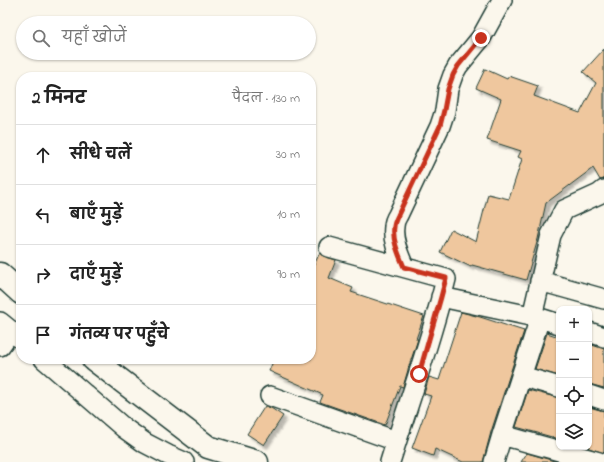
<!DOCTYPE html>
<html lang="hi">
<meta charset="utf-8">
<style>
:root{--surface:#fff;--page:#f6f6f6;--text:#222;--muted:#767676;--line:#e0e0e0}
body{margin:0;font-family:"Indie Flower","Playpen Sans Deva",sans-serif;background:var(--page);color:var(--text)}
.controls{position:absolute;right:12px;bottom:12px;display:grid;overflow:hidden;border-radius:8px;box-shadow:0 1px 3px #0004}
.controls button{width:36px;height:36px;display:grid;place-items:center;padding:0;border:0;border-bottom:1px solid var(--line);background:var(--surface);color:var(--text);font:20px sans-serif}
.stop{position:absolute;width:12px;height:12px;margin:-9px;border:3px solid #c8321e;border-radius:50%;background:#fff}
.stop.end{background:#c8321e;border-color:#fff;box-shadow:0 1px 4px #0008}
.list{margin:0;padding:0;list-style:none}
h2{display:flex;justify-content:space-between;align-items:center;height:52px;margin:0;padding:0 16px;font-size:17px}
h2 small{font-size:13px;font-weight:400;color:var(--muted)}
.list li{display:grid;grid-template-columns:26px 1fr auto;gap:12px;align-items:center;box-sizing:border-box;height:60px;padding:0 16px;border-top:1px solid var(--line)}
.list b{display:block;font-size:15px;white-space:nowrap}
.list em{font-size:13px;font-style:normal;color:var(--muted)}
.icon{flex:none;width:22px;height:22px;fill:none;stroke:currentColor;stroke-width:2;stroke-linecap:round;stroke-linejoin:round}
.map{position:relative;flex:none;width:604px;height:462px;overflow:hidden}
.search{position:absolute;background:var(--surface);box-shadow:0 1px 3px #0004;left:16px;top:16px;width:300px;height:44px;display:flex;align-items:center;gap:10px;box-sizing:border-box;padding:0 14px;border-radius:22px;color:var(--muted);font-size:15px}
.panel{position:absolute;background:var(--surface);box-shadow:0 1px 3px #0004;left:16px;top:72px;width:300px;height:292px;border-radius:16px}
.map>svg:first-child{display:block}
.building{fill:#efc79e;stroke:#1f3d34;filter:url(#shadow)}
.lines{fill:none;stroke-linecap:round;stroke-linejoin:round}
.minor-casing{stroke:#1f3d34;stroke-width:22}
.secondary-casing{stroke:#1f3d34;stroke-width:25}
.minor{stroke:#fbf7ec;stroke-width:19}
.secondary{stroke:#fbf7ec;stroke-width:22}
.route{stroke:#c8321e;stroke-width:5}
</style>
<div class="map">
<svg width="604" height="462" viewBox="0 0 604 462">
<defs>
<filter id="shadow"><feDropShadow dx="3.5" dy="3.5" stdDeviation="1" flood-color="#0004"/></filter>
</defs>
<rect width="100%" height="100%" fill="#fbf7ec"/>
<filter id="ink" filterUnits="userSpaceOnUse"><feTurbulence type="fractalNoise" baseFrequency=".025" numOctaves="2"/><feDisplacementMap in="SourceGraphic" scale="8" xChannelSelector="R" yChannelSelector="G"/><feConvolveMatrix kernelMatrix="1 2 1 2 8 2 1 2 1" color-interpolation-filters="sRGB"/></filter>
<g filter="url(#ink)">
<!-- building -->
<path class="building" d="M 604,49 L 604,179 L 600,180 L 593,168 L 546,203 L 538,239 L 526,280 L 472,265 L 471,267 L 440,252 L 451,229 L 476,242 L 488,194 L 509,199 L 522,159 L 518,157 L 521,151 L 487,140 L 501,99 L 476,88 L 485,69 L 507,79 L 509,76 L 538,86 L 534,96 L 580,113 L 596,83 L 583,72 Z
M 320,252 L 321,255 L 326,257 L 336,260 L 329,278 L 353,288 L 351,292 L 424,316 L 416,339 L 418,339 L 408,369 L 408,370 L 403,387 L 400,386 L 385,425 L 320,402 L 323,395 L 269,371 L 274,359 L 311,359 L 311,272 Z
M 461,312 L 480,317 L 524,331 L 491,432 L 483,462 L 463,462 L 435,449 L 433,456 L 412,448 L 431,396 L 424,394 L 429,377 L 439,380 Z
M 547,333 L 559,337 L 559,376 L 535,369 Z
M 589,344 L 604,349 L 604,388 L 589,384 Z
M 528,390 L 559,398 L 559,439 L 516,427 Z
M 265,406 L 271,408 L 283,416 L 264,445 L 247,434 Z
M 589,407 L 604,411 L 604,453 L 586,447 L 589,447 Z
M 527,453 L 558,462 L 521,462 Z"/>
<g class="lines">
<!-- minor casing -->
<g class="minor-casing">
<path id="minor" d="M 329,247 L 446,279 C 431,341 409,401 390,462
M 404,267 C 399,255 392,240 394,227 C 394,223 396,218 398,215 L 440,126 L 445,111 L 448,89 L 453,75 L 458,66 L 481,38 L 502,0
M 540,281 L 604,299
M 441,297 L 540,318 L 559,324
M 532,317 L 551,235 L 564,210 L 599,194 L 604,190
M 0,322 L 21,339
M 589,332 L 604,337
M 0,346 L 11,331
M 44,359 L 124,428 L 145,443 L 168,455 L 184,462
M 521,376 L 559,387
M 589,395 L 604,400
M 270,396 L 396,441
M 502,435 L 540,318
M 494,462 L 502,435 L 599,462"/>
</g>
<!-- secondary casing -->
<g class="secondary-casing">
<path id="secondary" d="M 0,274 L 21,293
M 93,359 L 208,447 L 257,462"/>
</g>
<!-- minor -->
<use href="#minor" class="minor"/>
<!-- secondary -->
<use href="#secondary" class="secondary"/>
</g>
</g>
<g class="lines" filter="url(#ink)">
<!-- route -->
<path class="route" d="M 419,374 L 441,297 L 446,278 L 404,267 C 399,255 392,240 394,227 C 394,223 396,219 398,215 L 440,126 L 444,110 L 448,89 L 453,75 L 458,66 L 481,38"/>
</g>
</svg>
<div class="controls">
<button>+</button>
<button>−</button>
<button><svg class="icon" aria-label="locate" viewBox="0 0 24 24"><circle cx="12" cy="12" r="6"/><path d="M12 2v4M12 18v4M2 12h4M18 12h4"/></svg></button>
<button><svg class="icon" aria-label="layers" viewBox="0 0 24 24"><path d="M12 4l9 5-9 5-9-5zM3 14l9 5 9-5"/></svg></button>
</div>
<div class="stop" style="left:419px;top:374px"></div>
<div class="stop end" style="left:481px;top:38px"></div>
<div class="search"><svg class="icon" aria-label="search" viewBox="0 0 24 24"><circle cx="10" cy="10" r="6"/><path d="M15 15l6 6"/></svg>यहाँ खोजें</div>
<section class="panel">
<h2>2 मिनट<small>पैदल · 130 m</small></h2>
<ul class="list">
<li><svg class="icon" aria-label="ahead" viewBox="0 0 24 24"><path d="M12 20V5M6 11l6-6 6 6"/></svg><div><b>सीधे चलें</b></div><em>30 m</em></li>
<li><svg class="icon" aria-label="left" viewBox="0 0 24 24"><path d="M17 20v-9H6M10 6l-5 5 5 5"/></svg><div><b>बाएँ मुड़ें</b></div><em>10 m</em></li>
<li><svg class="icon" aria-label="right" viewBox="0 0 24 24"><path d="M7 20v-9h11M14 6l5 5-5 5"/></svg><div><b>दाएँ मुड़ें</b></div><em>90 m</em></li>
<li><svg class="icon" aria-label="arrive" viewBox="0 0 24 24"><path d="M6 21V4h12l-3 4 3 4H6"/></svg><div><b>गंतव्य पर पहुँचे</b></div></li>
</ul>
</section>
</div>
